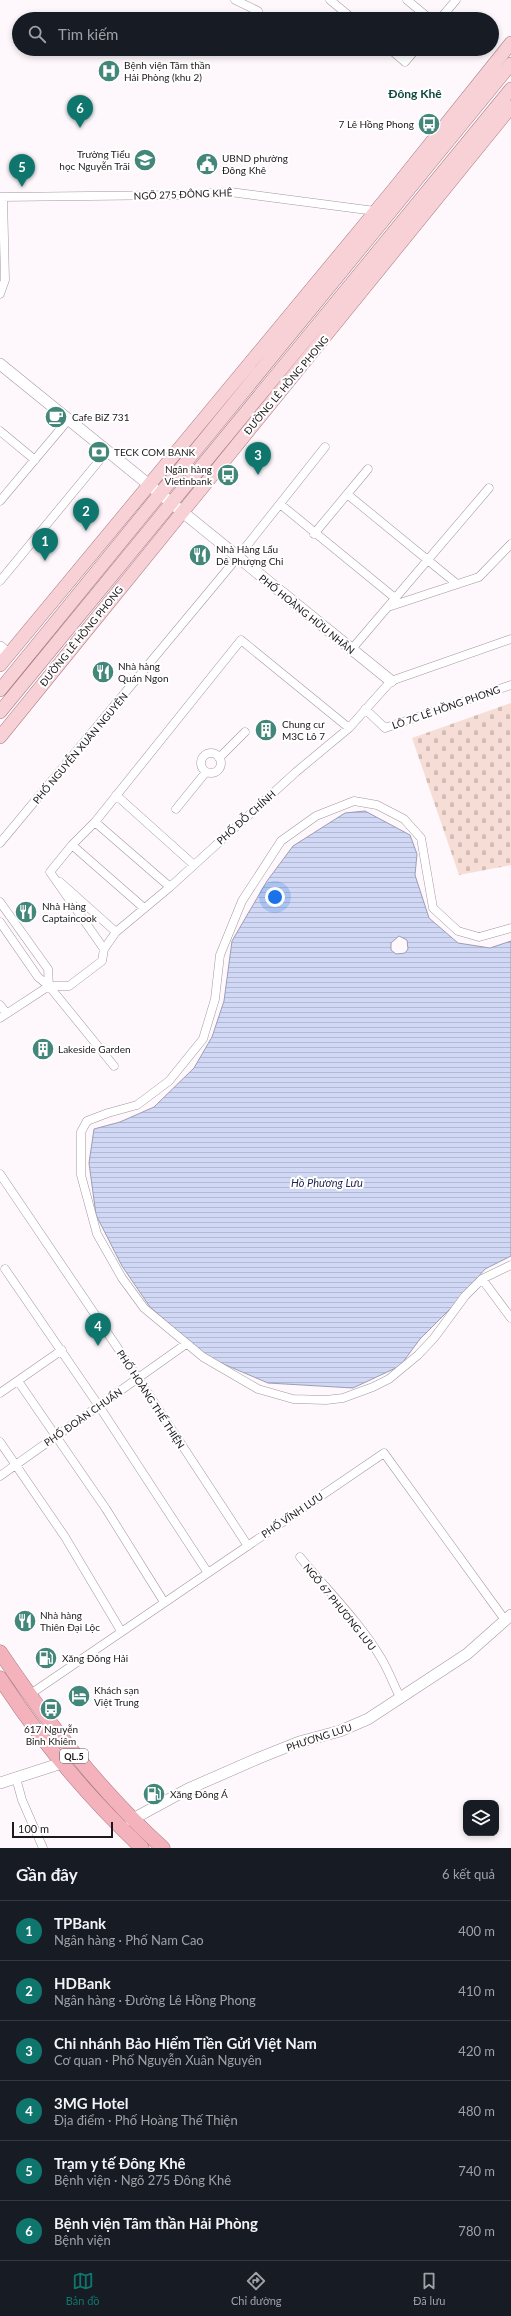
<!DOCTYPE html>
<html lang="vi">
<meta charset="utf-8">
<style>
:root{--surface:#171b24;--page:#20242c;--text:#f1f3f6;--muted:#9ea1a6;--line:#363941;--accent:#0f766e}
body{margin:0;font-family:Lato,sans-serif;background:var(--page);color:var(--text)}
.controls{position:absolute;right:12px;bottom:12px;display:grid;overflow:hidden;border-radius:8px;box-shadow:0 2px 6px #0003}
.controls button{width:36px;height:36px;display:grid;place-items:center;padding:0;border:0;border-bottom:1px solid var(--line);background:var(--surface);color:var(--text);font:20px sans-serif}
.scale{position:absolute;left:12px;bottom:10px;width:101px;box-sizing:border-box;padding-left:4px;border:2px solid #1d181b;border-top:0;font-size:11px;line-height:14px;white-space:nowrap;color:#1d181b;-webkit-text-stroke:3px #fff;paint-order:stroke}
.you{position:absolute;left:275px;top:897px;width:14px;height:14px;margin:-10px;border:3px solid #fff;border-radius:50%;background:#1a73e8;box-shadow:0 0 0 6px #1a73e833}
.badge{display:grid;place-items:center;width:26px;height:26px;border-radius:50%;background:var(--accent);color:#fff;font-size:13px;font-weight:700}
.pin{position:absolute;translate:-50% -33px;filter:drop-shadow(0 1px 2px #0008)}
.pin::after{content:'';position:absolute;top:21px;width:14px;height:12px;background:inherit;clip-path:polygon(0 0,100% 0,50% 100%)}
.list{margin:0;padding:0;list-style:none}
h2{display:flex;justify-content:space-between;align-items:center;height:52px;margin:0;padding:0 16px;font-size:17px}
h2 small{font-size:13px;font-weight:400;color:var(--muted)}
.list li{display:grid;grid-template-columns:26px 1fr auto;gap:12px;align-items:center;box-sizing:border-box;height:60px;padding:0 16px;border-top:1px solid var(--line)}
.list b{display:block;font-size:15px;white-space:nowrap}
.list p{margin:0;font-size:13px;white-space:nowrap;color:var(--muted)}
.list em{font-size:13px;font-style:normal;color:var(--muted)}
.icon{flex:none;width:22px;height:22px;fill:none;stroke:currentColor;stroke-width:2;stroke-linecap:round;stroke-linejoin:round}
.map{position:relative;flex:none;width:511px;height:1848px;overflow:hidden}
.search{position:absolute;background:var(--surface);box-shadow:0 2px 6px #0003;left:12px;right:12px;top:12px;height:44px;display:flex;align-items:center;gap:10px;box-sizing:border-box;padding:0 14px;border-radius:22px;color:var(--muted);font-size:15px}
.sheet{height:412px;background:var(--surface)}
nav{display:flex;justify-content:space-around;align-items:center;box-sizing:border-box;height:56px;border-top:1px solid var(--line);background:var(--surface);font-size:11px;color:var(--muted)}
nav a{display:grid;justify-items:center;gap:2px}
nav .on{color:var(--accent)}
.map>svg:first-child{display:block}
.cemetery{fill:url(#cemetery-stones)}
.water{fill:url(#water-rules);stroke:#9b9eb4;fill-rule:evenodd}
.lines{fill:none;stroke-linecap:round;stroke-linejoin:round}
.street-casing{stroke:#a497a0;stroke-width:9}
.secondary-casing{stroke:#a497a0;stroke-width:12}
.primary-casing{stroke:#a87c84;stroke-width:14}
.highway-casing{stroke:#a87c84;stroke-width:15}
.street{stroke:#fff;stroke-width:8}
.secondary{stroke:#fff;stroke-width:11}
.primary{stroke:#f8d1d7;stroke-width:13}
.highway{stroke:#f3b2bc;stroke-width:14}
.labels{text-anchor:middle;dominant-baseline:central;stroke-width:4;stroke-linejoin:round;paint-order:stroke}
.shield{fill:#fff;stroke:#615d5f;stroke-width:1}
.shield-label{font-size:9px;font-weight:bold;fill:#1d181b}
.poi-label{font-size:10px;fill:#1d181b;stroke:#fff;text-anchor:start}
.street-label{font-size:10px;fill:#1d181b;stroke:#fff}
.water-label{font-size:11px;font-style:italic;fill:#1f254c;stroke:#fff}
.quarter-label{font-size:12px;font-weight:bold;fill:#0e4940;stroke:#fff}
</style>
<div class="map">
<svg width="511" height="1848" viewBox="0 0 511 1848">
<defs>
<pattern id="cemetery-stones" width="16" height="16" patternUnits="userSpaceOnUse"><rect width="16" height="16" fill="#f6ded6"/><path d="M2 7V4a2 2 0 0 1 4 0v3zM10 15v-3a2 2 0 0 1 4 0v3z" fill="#d2beb7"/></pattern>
<pattern id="water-rules" width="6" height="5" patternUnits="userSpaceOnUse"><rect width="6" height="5" fill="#d1d8f5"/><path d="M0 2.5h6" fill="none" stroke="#b3b9d1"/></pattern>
</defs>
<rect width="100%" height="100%" fill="#fef8fc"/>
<!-- cemetery -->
<path class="cemetery" d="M 511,703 L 511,865 L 459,875 L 412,738 Z"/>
<!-- water -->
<path class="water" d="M 365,811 L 410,835 L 417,854 L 415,875 L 429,918 L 458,943 L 490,948 L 511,941 L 511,1256 L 485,1269 L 454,1305 L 420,1339 L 400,1366 L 353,1388 L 268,1383 L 207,1357 L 150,1307 L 122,1266 L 96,1215 L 89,1163 L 94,1129 L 120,1122 L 154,1107 L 194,1068 L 212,1037 L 224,1001 L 232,941 L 267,881 L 293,846 L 345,813 ZM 399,936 L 407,940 L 408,949 L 405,953 L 396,954 L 391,950 L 391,943 Z"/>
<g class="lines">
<!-- street casing -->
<g class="street-casing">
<path id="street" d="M 235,0 L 258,11
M 330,0 L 353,19
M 407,0 L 430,19
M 440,19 L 456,0
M 390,49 L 405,62 L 416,49
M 0,197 L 177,195 L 230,192 L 375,211 L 377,213
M 0,294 L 5,280 L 3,197
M 0,431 L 35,460
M 347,494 L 457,584
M 0,501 L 69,419
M 280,504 L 395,598
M 314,534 L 368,469
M 0,581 L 108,450
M 388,607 L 479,577 L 511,544
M 351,650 L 489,488
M 365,709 L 385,728 L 511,685
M201 763a10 10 0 1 1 20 0a10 10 0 1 1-20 0Z
M 219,758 L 245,732
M 116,795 L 194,865
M 176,809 L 206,772
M 95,822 L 241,640 L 349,728
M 0,843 L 237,558 L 325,447
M 72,845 L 95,822 L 170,887
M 50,872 L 72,845 L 144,908
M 50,872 L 104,949
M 60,882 L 116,932
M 0,902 L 48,969 L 49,986
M 0,922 L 38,977 L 49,986 L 114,1066
M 511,928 L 479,937 L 458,931 L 433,908 L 421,838 L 404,819 L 377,805 L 354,801 L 316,816 L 281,841 L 242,901 L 220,955 L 215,999 L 203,1039 L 169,1081 L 137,1105 L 108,1113 L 87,1121 L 81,1132 L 81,1175 L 97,1234 L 122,1278 L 144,1308 L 203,1357 L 258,1389 L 293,1399 L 326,1400 L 343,1398 L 373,1387 L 389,1379 L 418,1355 L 434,1338 L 465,1296 L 482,1279 L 511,1265
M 0,1005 L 6,1013
M 0,1018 L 49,986 L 69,986 L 102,961 L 104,949 L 116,932 L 170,887 L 296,772 L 349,728 L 391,681 L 511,639
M 0,1174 L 138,1378 L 248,1546
M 5,1269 L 99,1406 L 208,1573
M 482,1279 L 511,1318
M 18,1381 L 106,1509 L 164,1602
M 0,1393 L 62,1350
M 0,1442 L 65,1537 L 121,1631
M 0,1476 L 186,1344
M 300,1557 C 327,1590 359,1621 381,1658 C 389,1671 394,1686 401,1699
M 29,1695 L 384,1453 L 505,1620
M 16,1778 L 22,1800 L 43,1848"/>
</g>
<!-- secondary casing -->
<g class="secondary-casing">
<path id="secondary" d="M 0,364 L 391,681
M 0,647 L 8,654
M 0,1783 L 62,1763
M 131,1820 L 188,1789 L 259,1758 L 299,1742 L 340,1731 L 368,1719 L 467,1654 L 511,1615"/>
</g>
<!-- primary casing -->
<g class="primary-casing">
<path id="primary" d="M 0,665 L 394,189 L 511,43
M 0,690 L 511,64
M 0,712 L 511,89
M 0,737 L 511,107"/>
</g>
<!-- highway casing -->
<g class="highway-casing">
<path id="highway" d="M 0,1652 C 48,1723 99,1790 163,1848
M 0,1678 C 40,1740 88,1797 142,1848"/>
</g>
<!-- street -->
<use href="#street" class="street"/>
<!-- secondary -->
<use href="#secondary" class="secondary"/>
<!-- primary -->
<use href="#primary" class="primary"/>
<!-- highway -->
<use href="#highway" class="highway"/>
</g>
<!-- icons -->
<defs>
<g id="hospital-disc" transform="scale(1.15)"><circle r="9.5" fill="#43877a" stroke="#fff"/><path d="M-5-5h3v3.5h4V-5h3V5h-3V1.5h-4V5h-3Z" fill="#fff"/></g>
<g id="bus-disc" transform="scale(1.15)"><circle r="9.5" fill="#43877a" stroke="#fff"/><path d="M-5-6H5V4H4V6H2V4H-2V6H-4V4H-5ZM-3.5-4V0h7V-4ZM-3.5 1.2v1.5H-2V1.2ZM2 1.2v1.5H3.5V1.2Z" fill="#fff"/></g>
<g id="school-disc" transform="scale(1.15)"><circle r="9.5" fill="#43877a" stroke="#fff"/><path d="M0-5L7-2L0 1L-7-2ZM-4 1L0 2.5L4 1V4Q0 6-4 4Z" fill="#fff"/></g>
<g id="civic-disc" transform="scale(1.15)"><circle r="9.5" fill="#43877a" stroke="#fff"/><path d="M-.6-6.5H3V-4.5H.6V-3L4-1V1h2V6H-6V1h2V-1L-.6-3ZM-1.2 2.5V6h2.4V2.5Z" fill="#fff"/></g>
<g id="cafe-disc" transform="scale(1.15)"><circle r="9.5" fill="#43877a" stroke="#fff"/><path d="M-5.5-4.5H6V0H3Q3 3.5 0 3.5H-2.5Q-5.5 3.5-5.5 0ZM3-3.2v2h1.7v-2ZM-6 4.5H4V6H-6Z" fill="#fff"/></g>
<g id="bank-disc" transform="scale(1.15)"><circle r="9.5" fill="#43877a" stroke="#fff"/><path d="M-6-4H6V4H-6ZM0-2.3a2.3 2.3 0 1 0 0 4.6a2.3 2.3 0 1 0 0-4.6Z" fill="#fff"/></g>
<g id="restaurant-disc" transform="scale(1.15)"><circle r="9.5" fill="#43877a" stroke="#fff"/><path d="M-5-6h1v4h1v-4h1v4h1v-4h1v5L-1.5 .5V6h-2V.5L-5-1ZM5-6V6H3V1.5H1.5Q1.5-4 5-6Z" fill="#fff"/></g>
<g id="building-disc" transform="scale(1.15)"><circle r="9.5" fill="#43877a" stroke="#fff"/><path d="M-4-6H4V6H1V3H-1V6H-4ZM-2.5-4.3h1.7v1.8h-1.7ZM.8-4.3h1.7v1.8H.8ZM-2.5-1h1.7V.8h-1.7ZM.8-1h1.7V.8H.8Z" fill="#fff"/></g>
<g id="fuel-disc" transform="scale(1.15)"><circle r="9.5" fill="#43877a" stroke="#fff"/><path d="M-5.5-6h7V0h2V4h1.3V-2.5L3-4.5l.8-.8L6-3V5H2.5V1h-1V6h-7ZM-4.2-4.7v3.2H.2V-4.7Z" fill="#fff"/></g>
<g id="hotel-disc" transform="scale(1.15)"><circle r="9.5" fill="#43877a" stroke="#fff"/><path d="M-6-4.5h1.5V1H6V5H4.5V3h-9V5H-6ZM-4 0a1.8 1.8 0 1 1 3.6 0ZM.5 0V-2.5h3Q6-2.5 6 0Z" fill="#fff"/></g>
</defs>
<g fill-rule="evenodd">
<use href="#hospital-disc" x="109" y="71"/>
<use href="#bus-disc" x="429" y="124"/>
<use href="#school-disc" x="145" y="160"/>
<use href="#civic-disc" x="207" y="164"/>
<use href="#cafe-disc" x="56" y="417"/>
<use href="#bank-disc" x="99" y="452"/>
<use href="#bus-disc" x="228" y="475"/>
<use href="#restaurant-disc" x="200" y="555"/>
<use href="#restaurant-disc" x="103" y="672"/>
<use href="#building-disc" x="266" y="730"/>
<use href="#restaurant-disc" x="26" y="912"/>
<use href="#building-disc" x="43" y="1049"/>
<use href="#restaurant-disc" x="25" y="1621"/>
<use href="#fuel-disc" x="46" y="1658"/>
<use href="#hotel-disc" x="79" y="1696"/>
<use href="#bus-disc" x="51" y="1709"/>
<use href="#fuel-disc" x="154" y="1794"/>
</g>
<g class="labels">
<!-- shield labels -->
<rect class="shield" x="60" y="1749" width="28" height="14" rx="3"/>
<g class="shield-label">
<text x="74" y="1756">QL.5</text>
</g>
<!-- poi labels -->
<g class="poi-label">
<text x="124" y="65">Bệnh viện Tâm thần<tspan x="124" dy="12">Hải Phòng (khu 2)</tspan></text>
<text x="414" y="124" text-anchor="end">7 Lê Hồng Phong</text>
<text x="130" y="154" text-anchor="end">Trường Tiểu<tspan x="130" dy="12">học Nguyễn Trãi</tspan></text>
<text x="222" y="158">UBND phường<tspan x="222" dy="12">Đông Khê</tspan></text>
<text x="72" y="417">Cafe BiZ 731</text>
<text x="114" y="452">TECK COM BANK</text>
<text x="212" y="469" text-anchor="end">Ngân hàng<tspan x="212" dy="12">Vietinbank</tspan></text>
<text x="216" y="549">Nhà Hàng Lẩu<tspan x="216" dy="12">Dê Phượng Chi</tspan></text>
<text x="118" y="666">Nhà hàng<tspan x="118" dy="12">Quán Ngon</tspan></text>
<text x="282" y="724">Chung cư<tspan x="282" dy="12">M3C Lô 7</tspan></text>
<text x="42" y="906">Nhà Hàng<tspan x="42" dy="12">Captaincook</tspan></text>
<text x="58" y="1049">Lakeside Garden</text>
<text x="40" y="1615">Nhà hàng<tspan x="40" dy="12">Thiên Đại Lộc</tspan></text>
<text x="62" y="1658">Xăng Đông Hải</text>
<text x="94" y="1690">Khách sạn<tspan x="94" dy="12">Việt Trung</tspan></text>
<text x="51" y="1729" text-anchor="middle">617 Nguyễn<tspan x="51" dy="12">Bỉnh Khiêm</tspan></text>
<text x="170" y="1794">Xăng Đông Á</text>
</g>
<!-- street labels -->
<g class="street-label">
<text transform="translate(183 194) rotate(-2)">NGÕ 275 ĐÔNG KHÊ</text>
<text transform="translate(286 385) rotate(-50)">ĐƯỜNG LÊ HỒNG PHONG</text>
<text transform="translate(307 614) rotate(39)">PHỐ HOÀNG HỮU NHÂN</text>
<text transform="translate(81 636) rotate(-51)">ĐƯỜNG LÊ HỒNG PHONG</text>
<text transform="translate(446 707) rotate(-19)">LÔ 7C LÊ HỒNG PHONG</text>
<text transform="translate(80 748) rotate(-50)">PHỐ NGUYỄN XUÂN NGUYÊN</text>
<text transform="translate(246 817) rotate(-42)">PHỐ ĐỖ CHÍNH</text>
<text transform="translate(151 1399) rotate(57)">PHỐ HOÀNG THẾ THIỆN</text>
<text transform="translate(83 1417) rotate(-35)">PHỐ ĐOÀN CHUẨN</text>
<text transform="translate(292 1515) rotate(-34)">PHỐ VĨNH LƯU</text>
<text transform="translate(340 1607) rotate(51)">NGÕ 67 PHƯƠNG LƯU</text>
<text transform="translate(319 1737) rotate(-18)">PHƯƠNG LƯU</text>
</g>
<!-- water labels -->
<g class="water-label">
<text x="327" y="1182">Hồ Phương Lưu</text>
</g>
<!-- quarter labels -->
<g class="quarter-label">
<text x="415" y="93">Đông Khê</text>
</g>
</g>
</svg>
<div class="controls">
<button><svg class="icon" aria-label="layers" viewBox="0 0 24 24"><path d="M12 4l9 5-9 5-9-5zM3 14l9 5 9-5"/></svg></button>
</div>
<div class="scale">100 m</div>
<div class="you"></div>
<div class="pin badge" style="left:45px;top:561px">1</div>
<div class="pin badge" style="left:86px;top:531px">2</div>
<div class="pin badge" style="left:258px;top:475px">3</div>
<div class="pin badge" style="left:98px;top:1346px">4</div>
<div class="pin badge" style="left:22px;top:187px">5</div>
<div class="pin badge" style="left:80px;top:128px">6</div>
<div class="search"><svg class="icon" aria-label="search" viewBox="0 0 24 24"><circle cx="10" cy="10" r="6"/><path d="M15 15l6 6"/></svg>Tìm kiếm</div>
</div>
<section class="sheet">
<h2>Gần đây<small>6 kết quả</small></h2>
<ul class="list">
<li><span class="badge">1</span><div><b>TPBank</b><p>Ngân hàng · Phố Nam Cao</p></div><em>400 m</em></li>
<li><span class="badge">2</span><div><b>HDBank</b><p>Ngân hàng · Đường Lê Hồng Phong</p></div><em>410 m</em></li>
<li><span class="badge">3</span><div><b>Chi nhánh Bảo Hiểm Tiền Gửi Việt Nam</b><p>Cơ quan · Phố Nguyễn Xuân Nguyên</p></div><em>420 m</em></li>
<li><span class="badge">4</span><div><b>3MG Hotel</b><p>Địa điểm · Phố Hoàng Thế Thiện</p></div><em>480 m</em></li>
<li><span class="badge">5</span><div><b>Trạm y tế Đông Khê</b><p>Bệnh viện · Ngõ 275 Đông Khê</p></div><em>740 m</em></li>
<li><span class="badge">6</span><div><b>Bệnh viện Tâm thần Hải Phòng</b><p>Bệnh viện</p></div><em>780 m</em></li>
</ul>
</section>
<nav>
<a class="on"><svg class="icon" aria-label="map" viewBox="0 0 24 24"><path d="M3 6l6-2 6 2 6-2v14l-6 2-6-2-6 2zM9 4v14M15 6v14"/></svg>Bản đồ</a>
<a><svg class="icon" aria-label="directions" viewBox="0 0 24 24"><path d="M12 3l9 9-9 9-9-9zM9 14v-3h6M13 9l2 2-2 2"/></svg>Chỉ đường</a>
<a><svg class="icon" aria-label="saved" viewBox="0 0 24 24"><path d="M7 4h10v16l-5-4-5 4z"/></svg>Đã lưu</a>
</nav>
